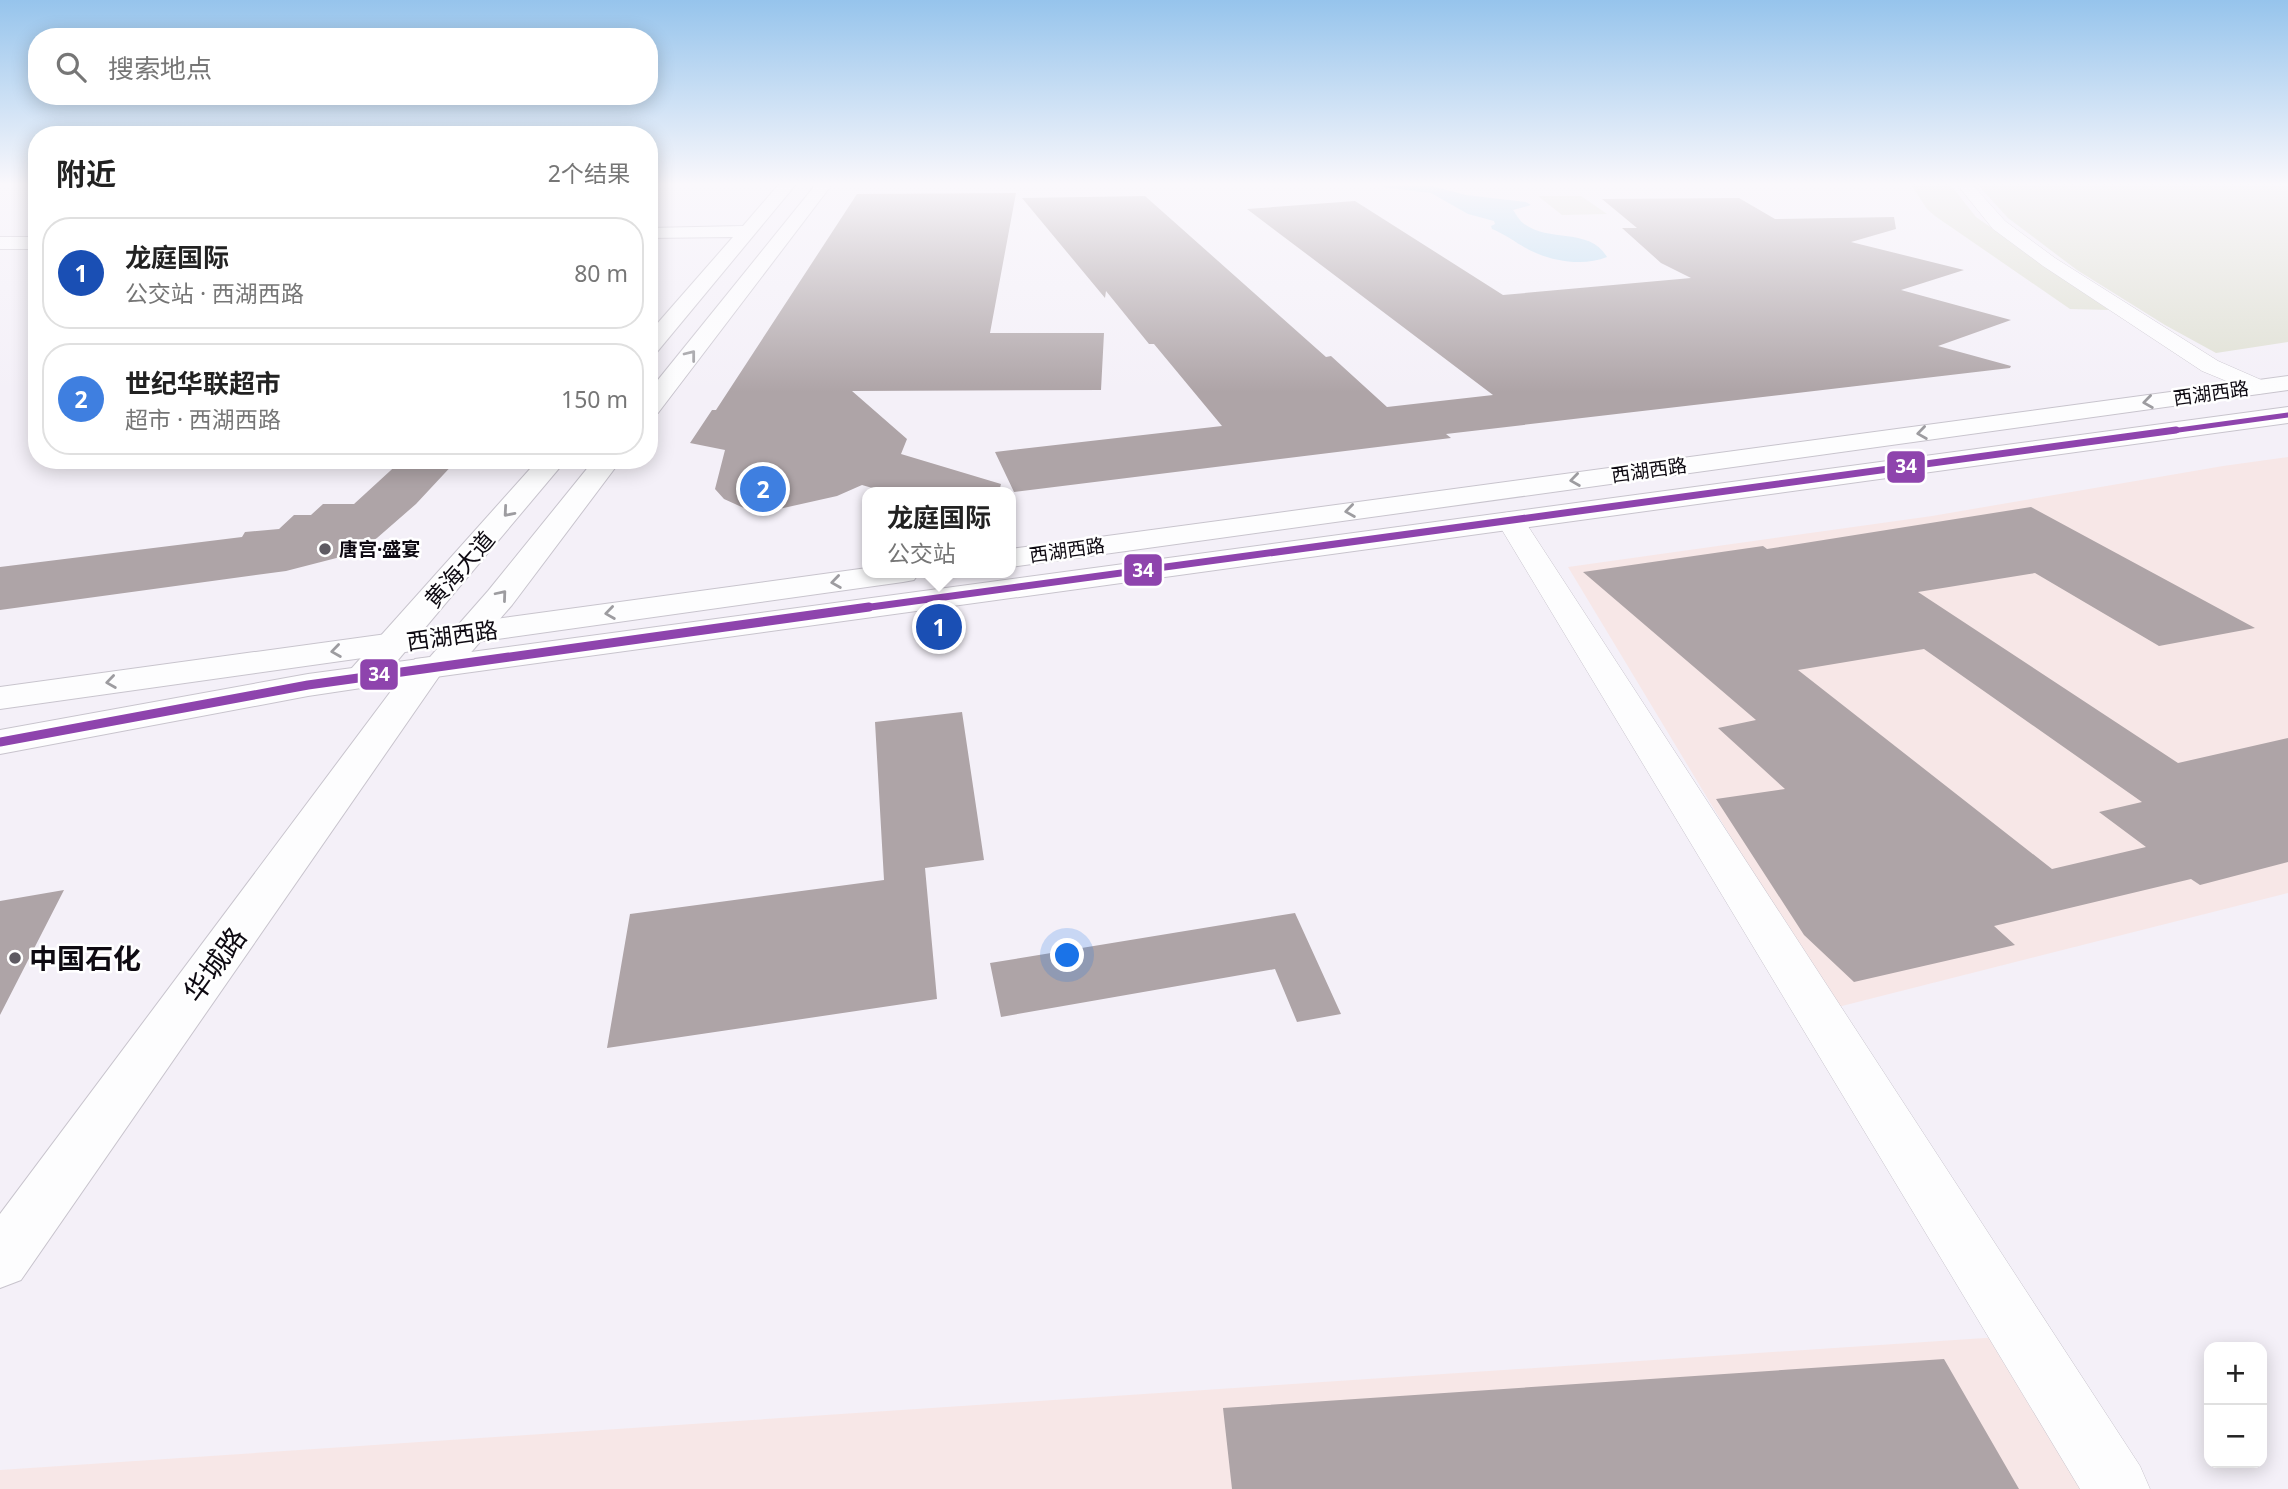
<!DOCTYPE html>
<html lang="zh">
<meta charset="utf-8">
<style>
:root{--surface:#fff;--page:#f2f2f2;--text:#222;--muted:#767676;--line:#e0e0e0;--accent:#111827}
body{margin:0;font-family:"Noto Sans","Noto Sans SC",sans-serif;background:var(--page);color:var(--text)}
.controls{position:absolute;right:21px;bottom:21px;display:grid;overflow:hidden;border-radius:14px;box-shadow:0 4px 18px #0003}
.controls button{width:63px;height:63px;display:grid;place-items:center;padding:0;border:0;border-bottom:2px solid var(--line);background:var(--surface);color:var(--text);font:35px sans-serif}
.you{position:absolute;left:1068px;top:956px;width:24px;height:24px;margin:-18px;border:5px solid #fff;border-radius:50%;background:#1a73e8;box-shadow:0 0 0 10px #1a73e833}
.badge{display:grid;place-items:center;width:46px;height:46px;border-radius:50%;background:var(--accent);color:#fff;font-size:23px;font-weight:700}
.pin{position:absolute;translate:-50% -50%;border:4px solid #fff;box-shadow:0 2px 7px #0006}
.popup{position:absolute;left:862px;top:487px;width:154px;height:91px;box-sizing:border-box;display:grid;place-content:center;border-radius:14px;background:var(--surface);filter:drop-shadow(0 2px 5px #0005);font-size:23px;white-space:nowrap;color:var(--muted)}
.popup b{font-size:26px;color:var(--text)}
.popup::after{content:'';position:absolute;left:50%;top:100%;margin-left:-14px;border:14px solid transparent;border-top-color:var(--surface)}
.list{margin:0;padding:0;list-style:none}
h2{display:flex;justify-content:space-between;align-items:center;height:91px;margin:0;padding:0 28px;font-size:30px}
h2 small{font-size:23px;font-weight:400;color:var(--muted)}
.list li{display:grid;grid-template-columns:46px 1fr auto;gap:21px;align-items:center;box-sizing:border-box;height:112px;margin:0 14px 14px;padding:0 14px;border:2px solid var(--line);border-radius:28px}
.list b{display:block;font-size:26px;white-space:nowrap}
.list p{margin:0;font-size:23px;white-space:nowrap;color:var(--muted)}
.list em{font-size:23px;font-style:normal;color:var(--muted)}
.icon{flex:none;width:38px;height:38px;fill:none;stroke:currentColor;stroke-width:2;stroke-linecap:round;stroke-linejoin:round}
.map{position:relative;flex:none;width:2288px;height:1489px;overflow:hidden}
.search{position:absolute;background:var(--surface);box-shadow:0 4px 18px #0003;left:28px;top:28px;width:630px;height:77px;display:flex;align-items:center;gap:18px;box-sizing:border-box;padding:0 24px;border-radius:28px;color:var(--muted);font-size:26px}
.panel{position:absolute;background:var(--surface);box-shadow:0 4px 18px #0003;left:28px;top:126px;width:630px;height:343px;border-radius:28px}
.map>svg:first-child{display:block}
.industrial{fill:#f7e7e7}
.green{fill:#dfe0d3}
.water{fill:#bbddf1}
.building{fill:#aea4a7;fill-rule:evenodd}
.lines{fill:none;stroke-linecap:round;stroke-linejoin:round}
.street-casing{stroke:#c8c4cd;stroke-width:1}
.secondary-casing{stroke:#c8c4cd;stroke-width:2}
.primary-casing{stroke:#c8c4cd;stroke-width:2}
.street{fill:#fdfdfe;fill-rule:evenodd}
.secondary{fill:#fdfdfe;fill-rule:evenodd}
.primary{fill:#fdfdfe;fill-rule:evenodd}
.bus-1-far2-casing{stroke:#fff;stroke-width:9}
.bus-1-far1-casing{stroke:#fff;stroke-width:11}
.bus-1-casing{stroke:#fff;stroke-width:14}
.bus-1-far2{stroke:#8e44ad;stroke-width:5}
.bus-1-far1{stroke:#8e44ad;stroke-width:7}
.bus-1{stroke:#8e44ad;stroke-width:9}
.oneway{stroke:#9d9ca0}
.poi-dot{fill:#5e5a62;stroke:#fff;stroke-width:2.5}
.labels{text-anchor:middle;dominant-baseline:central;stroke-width:5;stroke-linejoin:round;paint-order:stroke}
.far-street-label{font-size:19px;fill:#0e0a12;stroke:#fff}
.far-poi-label{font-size:19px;font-weight:bold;fill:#0e0a12;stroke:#fff;text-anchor:start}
.street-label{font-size:23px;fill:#0e0a12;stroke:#fff}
.near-poi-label{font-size:28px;font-weight:bold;fill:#0e0a12;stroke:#fff;text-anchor:start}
.near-street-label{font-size:28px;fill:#0e0a12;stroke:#fff}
.line-badge{stroke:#fff;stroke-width:2.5}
.badge-label{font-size:19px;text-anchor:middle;font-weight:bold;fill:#fff}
</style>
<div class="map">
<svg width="2288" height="1489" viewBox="0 0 2288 1489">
<rect width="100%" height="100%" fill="#f4f0f8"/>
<!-- industrial -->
<path class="industrial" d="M 2288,457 L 2288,893 L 1834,1008 L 1568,567 L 1932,516 L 2223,466 Z
M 2045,1334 L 2149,1489 L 0,1489 L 0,1470 Z"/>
<!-- green -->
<path class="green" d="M 1910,183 L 1949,183 L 1976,217 L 2109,310 L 2070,309 L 1935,216 L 1927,209 Z
M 1976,183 L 2288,183 L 2288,342 L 2216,353 L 2165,325 L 2077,270 L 2008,218 Z
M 1581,196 L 1607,214 L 1562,215 L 1538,196 Z"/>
<!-- water -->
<path class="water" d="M 1399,185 L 1431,186 L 1466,195 L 1526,202 L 1531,205 L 1513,210 C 1516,214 1519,220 1523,223 C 1547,243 1590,227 1607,257 C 1586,266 1556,262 1536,253 C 1521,247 1509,236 1492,229 L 1491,226 L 1495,224 L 1494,221 L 1468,214 L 1431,193 L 1381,187 Z"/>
<!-- building -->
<path class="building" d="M 1016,193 L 990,333 L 1104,333 L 1101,390 L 852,391 L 907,439 L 901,454 L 1001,484 L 999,492 L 886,492 L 862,485 L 837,496 L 779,509 L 746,509 L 724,499 L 715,489 L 725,450 L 690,443 L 712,410 L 716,410 L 857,194 Z
M 1145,196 L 1326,357 L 1331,356 L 1387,407 L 1493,395 L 1247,209 L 1355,201 L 1503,295 L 1691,278 L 1661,263 L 1622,228 L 1637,228 L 1602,199 L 1739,198 L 1775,219 L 1894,217 L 1896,229 L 1851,242 L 1964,270 L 1901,290 L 2011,320 L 1938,346 L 2011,366 L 2010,368 L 1446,434 L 1451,438 L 1014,492 L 995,452 L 1222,426 L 1154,344 L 1149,344 L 1106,291 L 1105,298 L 1022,198 Z
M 402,460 L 457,460 L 416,504 L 377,538 L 352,554 L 286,571 L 0,610 L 0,567 L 242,537 L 245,532 L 279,529 L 294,515 L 311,515 L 323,504 L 354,504 Z
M 2031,507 L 2255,628 L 2159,646 L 2035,573 L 1918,592 L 2178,763 L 2288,738 L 2288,862 L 2200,885 L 2191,879 L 1994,926 L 2015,945 L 1854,982 L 1804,935 L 1716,799 L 1785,789 L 1718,728 L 1756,720 L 1583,572 L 1763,546 L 1767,549 ZM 1924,649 L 2142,802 L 2099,812 L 2146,847 L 2052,869 L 1798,670 Z
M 962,712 L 984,860 L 925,868 L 937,999 L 607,1048 L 630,914 L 884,880 L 875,722 Z
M 64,890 L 0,1015 L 0,901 Z
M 1295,913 L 1341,1014 L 1297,1022 L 1275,969 L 1001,1017 L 990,963 Z
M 1944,1359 L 2019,1489 L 1232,1489 L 1223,1408 Z"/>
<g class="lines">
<!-- street casing -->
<g class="street-casing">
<path id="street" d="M 1956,183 L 1971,183 L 2005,221 L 2055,258 L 2218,361 L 2266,382 L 2270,387 L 2266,392 L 2258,394 L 2202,371 L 2043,266 L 1993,229 Z
M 1510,512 L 1520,514 L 1524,520 L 2140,1466 L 2150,1489 L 2080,1489 L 1496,520 L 1500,514 Z"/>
</g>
<!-- secondary casing -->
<g class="secondary-casing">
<path id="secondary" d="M 780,183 L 797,183 L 657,352 L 649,354 L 649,333 L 733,237 L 649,238 L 649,228 L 743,226 Z
M 817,183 L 833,183 L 658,413 L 649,415 L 649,391 Z
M 0,237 L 37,237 L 37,249 L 0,249 Z
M 538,460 L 566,460 L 377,685 L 364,688 L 351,685 L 346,677 L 351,669 Z
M 594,460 L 621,460 L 512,605 L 454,672 L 440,675 L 21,1280 L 0,1288 L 0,1214 L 415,659 L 430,657 L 488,591 Z"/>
</g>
<!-- primary casing -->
<g class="primary-casing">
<path id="primary" d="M 2288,376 L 2288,390 L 1011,567 L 1011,549 Z
M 2288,407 L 2288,423 L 428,678 L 308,696 L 0,754 L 0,730 L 308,674 Z
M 867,568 L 867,573 L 919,573 L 914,580 L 903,582 L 0,709 L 0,687 Z"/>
</g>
<!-- street -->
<use href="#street" class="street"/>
<!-- secondary -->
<use href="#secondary" class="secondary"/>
<!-- primary -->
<use href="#primary" class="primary"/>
<!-- bus-1-far2 casing -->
<g class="bus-1-far2-casing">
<path id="bus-1-far2" d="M 2164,432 L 2288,415"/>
</g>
<!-- bus-1-far1 casing -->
<g class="bus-1-far1-casing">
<path id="bus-1-far1" d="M 856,609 L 2176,430"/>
</g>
<!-- bus-1 casing -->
<g class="bus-1-casing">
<path id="bus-1" d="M 0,742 L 308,685 L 869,607"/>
</g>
<!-- bus-1-far2 -->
<use href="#bus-1-far2" class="bus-1-far2"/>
<!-- bus-1-far1 -->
<use href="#bus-1-far1" class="bus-1-far1"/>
<!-- bus-1 -->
<use href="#bus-1" class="bus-1"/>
</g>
<!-- one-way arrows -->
<defs><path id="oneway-chevron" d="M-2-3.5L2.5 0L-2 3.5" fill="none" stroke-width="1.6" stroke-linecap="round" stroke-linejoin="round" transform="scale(1.75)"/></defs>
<g class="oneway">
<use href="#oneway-chevron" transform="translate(691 355) rotate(-52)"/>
<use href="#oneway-chevron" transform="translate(2148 402) rotate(172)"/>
<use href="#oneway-chevron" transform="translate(1922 433) rotate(172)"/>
<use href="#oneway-chevron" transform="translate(1575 480) rotate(172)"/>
<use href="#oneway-chevron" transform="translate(1350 511) rotate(172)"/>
<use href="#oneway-chevron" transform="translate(508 512) rotate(131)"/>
<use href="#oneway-chevron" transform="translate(836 582) rotate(172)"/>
<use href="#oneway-chevron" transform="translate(502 595) rotate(-50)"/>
<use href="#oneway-chevron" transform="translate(610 613) rotate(172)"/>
<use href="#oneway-chevron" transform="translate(336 651) rotate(172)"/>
<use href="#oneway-chevron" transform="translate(111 682) rotate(172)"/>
</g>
<!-- sky -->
<linearGradient id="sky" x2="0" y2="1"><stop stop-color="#96c4ec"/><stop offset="0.47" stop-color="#faf8fc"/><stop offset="1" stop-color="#faf8fc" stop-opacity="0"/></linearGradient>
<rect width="2288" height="392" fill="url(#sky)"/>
<!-- markers -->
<g class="poi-dot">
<circle cx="325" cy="549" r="7"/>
<circle cx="15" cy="958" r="7"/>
</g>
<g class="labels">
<!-- far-street labels -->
<g class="far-street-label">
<text transform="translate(2211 393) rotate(-8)">西湖西路</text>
<text transform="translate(1649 470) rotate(-8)">西湖西路</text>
<text transform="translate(1067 550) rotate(-8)">西湖西路</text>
</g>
<!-- far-poi labels -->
<g class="far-poi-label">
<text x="339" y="549">唐宫·盛宴</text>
</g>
<!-- street labels -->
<g class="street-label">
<text transform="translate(459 569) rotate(-49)">黄海大道</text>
<text transform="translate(452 635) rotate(-8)">西湖西路</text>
</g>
<!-- near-poi labels -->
<g class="near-poi-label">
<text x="29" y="958">中国石化</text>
</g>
<!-- near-street labels -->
<g class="near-street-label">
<text transform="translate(214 964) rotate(-54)">华城路</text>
</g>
</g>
<g class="line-badge">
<rect x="1886" y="450" width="40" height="34" rx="7" fill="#8e44ad"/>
<rect x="1123" y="553" width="40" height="34" rx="7" fill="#8e44ad"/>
<rect x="359" y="658" width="40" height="33" rx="7" fill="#8e44ad"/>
</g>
<g class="badge-label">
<text x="1906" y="473">34</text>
<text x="1143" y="577">34</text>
<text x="379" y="681">34</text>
</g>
</svg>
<div class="controls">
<button>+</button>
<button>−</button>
</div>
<div class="you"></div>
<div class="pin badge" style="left:939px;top:627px;background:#1a4fb4">1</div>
<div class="popup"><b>龙庭国际</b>公交站</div>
<div class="pin badge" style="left:763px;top:489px;background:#3f7fe0">2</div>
<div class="search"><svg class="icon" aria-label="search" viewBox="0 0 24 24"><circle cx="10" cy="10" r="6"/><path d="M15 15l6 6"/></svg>搜索地点</div>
<section class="panel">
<h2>附近<small>2个结果</small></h2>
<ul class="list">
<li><span class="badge" style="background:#1a4fb4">1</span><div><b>龙庭国际</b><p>公交站 · 西湖西路</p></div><em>80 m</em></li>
<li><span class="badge" style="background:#3f7fe0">2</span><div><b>世纪华联超市</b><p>超市 · 西湖西路</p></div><em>150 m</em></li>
</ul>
</section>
</div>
